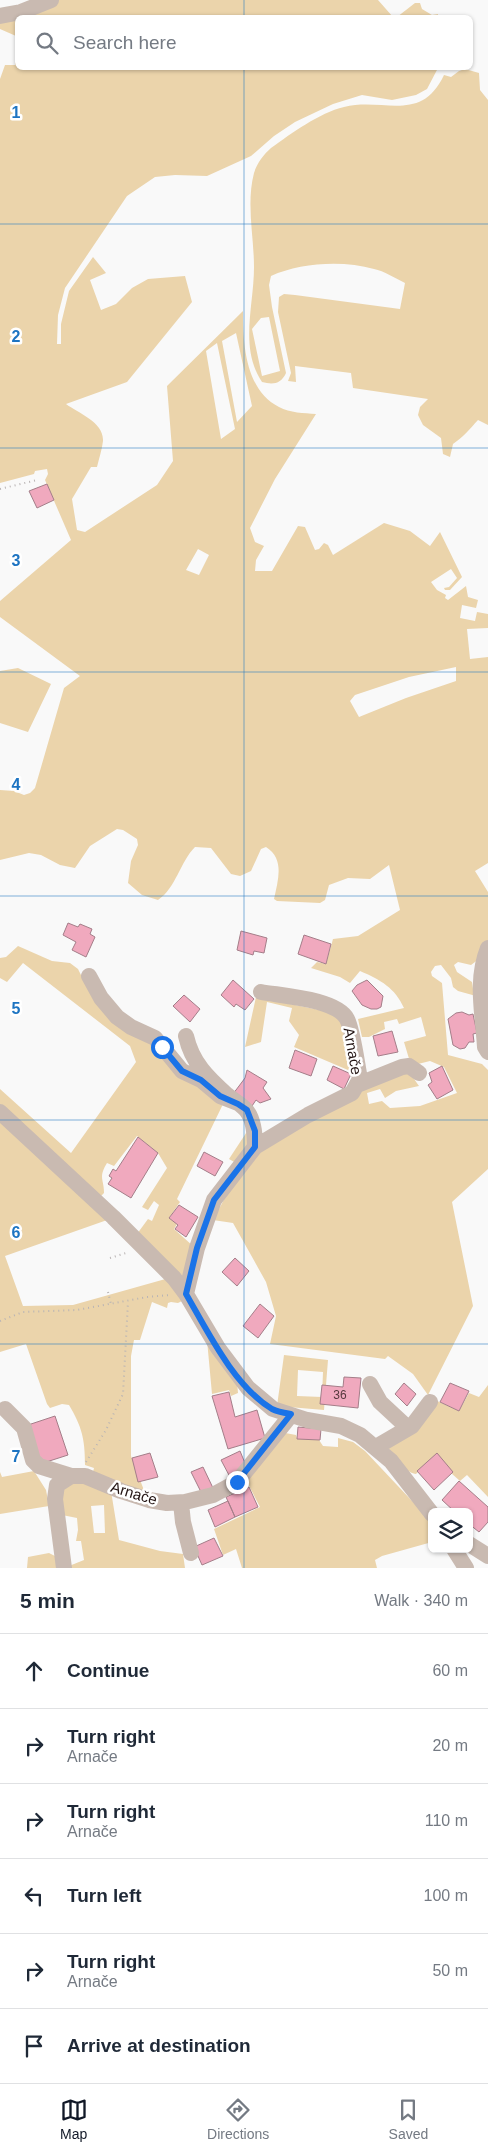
<!DOCTYPE html>
<meta charset="utf-8">
<style>
:root{--surface:#fff;--page:#f6f6f7;--text:#1f2937;--muted:#747a83;--line:#e0e1e3;--accent:#111827}
body{margin:0;font-family:Arial,sans-serif;background:var(--page);color:var(--text)}
.controls{position:absolute;right:15px;bottom:15px;display:grid;overflow:hidden;border-radius:8px;box-shadow:0 1px 4px #0004}
.controls button{width:45px;height:45px;display:grid;place-items:center;padding:0;border:0;border-bottom:1px solid var(--line);background:var(--surface);color:var(--text);font:25px sans-serif}
.stop{position:absolute;width:15px;height:15px;margin:-11px;border:4px solid #1a73e8;border-radius:50%;background:#fff}
.stop.end{background:#1a73e8;border-color:#fff;box-shadow:0 1px 5px #0008}
.list{margin:0;padding:0;list-style:none}
h2{display:flex;justify-content:space-between;align-items:center;height:65px;margin:0;padding:0 20px;font-size:21px}
h2 small{font-size:16px;font-weight:400;color:var(--muted)}
.list li{display:grid;grid-template-columns:32px 1fr auto;gap:15px;align-items:center;box-sizing:border-box;height:75px;padding:0 20px;border-top:1px solid var(--line)}
.list b{display:block;font-size:19px;white-space:nowrap}
.list p{margin:0;font-size:16px;white-space:nowrap;color:var(--muted)}
.list em{font-size:16px;font-style:normal;color:var(--muted)}
.icon{flex:none;width:28px;height:28px;fill:none;stroke:currentColor;stroke-width:2;stroke-linecap:round;stroke-linejoin:round}
.map{position:relative;flex:none;width:488px;height:1568px;overflow:hidden}
.search{position:absolute;background:var(--surface);box-shadow:0 1px 4px #0004;left:15px;right:15px;top:15px;height:55px;display:flex;align-items:center;gap:12px;box-sizing:border-box;padding:0 18px;border-radius:8px;color:var(--muted);font-size:19px}
.sheet{height:515px;background:var(--surface)}
nav{display:flex;justify-content:space-around;align-items:center;box-sizing:border-box;height:70px;border-top:1px solid var(--line);background:var(--surface);font-size:14px;color:var(--muted)}
nav a{display:grid;justify-items:center;gap:2px}
nav .on{color:var(--accent)}
.map>svg:first-child{display:block}
.green{fill:#ebd4ab;fill-rule:evenodd}
.building{fill:#f0a9be;stroke:#a47e89}
.lines{fill:none;stroke-linecap:round;stroke-linejoin:round}
.path{stroke:#b9b4b4;stroke-width:2;stroke-dasharray:1 4;stroke-linecap:butt}
.minor{stroke:#c9bab1;stroke-width:16}
.route{stroke:#1a73e8;stroke-width:6}
.grid{fill:none;stroke:#1d74c2;stroke-width:1;stroke-opacity:0.55}
.labels{text-anchor:middle;dominant-baseline:central;stroke-width:5;stroke-linejoin:round;paint-order:stroke}
.number-label{font-size:12px;fill:#56393e}
.street-label{font-size:15px;fill:#231413;stroke:#fff}
.grid-label{font-size:16px;text-anchor:middle;font-weight:bold;fill:#1d74c2;stroke:#fff;stroke-width:5;stroke-linejoin:round;paint-order:stroke}
</style>
<div class="map">
<svg width="488" height="1568" viewBox="0 0 488 1568">
<rect width="100%" height="100%" fill="#f9f9f9"/>
<!-- green -->
<path class="green" d="M 57,0 L 378,0 L 393,17 L 18,18 L 18,68 L 438,68 L 427,89 L 416,95 L 392,100 L 362,95 L 333,104 L 295,122 L 274,136 L 251,156 L 207,176 L 175,175 L 155,177 L 127,196 L 65,288 L 58,315 L 57,344 L 61,344 L 61,324 L 69,291 L 93,257 L 106,273 L 90,280 L 101,310 L 116,304 L 132,288 L 148,279 L 185,276 L 192,302 L 127,382 L 66,404 C 78,413 104,422 103,441 C 102,450 99,458 97,467 L 91,467 L 72,499 L 77,530 L 85,532 L 157,485 L 173,461 L 167,386 L 243,311 C 243,343 245,390 279,407 C 290,413 304,413 316,414 L 275,479 L 250,528 L 255,542 L 264,546 L 256,560 L 255,571 L 272,571 L 298,526 L 305,527 L 315,550 L 319,549 L 324,543 L 328,545 L 333,555 L 384,523 L 410,531 L 430,546 L 440,532 L 462,577 L 450,590 L 445,590 L 444,588 L 449,587 L 457,578 L 451,569 L 431,582 L 437,590 L 446,595 L 445,598 L 448,600 L 466,586 L 468,597 L 478,600 L 476,608 L 462,605 L 460,618 L 475,621 L 477,612 L 488,614 L 488,628 L 467,629 L 470,659 L 488,657 L 488,863 L 475,871 L 488,892 L 488,942 L 479,959 L 471,965 L 458,962 L 454,965 L 457,972 L 472,982 L 473,989 L 476,996 L 458,991 L 453,987 L 451,978 L 441,965 L 435,966 L 431,972 L 432,976 L 442,983 L 448,1055 L 482,1064 L 488,1070 L 488,1169 L 452,1202 L 473,1306 L 428,1395 L 413,1374 L 388,1356 L 385,1359 L 270,1344 L 276,1316 L 266,1282 L 233,1223 L 213,1220 L 227,1194 L 254,1152 L 363,1088 L 407,1069 L 419,1086 L 396,1091 L 385,1098 L 380,1089 L 367,1093 L 369,1104 L 382,1101 L 390,1108 L 420,1106 L 457,1093 L 444,1067 L 430,1061 L 418,1064 L 410,1062 L 404,1042 L 426,1036 L 421,1017 L 399,1024 L 397,1019 L 384,1022 L 385,1029 L 369,1037 L 362,1037 L 358,1019 L 404,1008 C 395,988 381,980 360,971 L 350,983 L 340,977 L 311,968 L 317,962 L 326,964 L 333,939 L 358,936 L 400,910 L 389,865 L 370,879 L 348,878 L 329,885 L 325,900 L 320,903 L 277,901 L 274,899 C 278,880 285,859 266,847 L 261,849 L 251,871 L 240,876 L 231,874 L 211,848 L 195,847 C 180,862 176,888 158,900 L 142,895 L 128,883 L 131,861 L 138,845 L 137,839 L 123,830 L 117,829 L 90,846 L 75,868 L 60,865 L 41,855 L 29,853 L 0,860 L 0,790 L 14,791 L 24,795 L 30,793 L 35,788 L 64,688 L 80,676 L 0,617 L 0,601 L 71,540 L 45,480 L 48,474 L 47,469 L 35,471 L 34,474 L 0,483 L 0,79 L 5,65 L 15,65 L 16,36 L 0,29 L 0,18 ZM 236,333 L 252,406 L 237,422 L 222,341 ZM 217,343 L 235,429 L 221,439 L 206,351 ZM 198,549 L 209,555 L 199,575 L 186,570 ZM 456,667 L 456,681 L 406,698 L 359,717 L 350,701 L 355,695 L 409,677 Z
M 415,3 L 420,3 L 422,9 L 432,15 L 438,14 L 438,17 L 397,17 Z
M 465,69 L 479,73 L 480,90 L 488,100 L 488,425 L 478,420 C 470,429 462,438 453,444 L 450,457 L 443,454 L 441,438 L 423,425 L 418,415 L 420,407 L 428,399 L 353,388 L 351,373 L 295,366 L 296,382 L 288,381 L 291,373 L 278,312 L 279,297 L 284,294 L 295,295 L 400,309 L 405,283 C 395,278 384,271 374,269 C 342,260 300,263 271,276 L 269,285 L 272,307 L 286,373 C 281,384 273,385 262,382 C 239,348 254,306 254,267 C 254,236 246,204 254,173 C 257,163 264,154 271,148 C 292,133 319,113 344,107 C 383,97 421,124 444,75 L 451,77 L 459,71 ZM 269,317 L 280,371 L 262,376 L 252,329 L 261,318 Z
M 18,668 L 51,684 L 28,732 L 0,723 L 0,671 Z
M 18,946 L 52,961 L 70,963 L 78,969 L 81,975 L 138,1032 L 224,1102 L 177,1199 L 180,1202 L 169,1218 L 177,1224 L 174,1229 L 193,1246 L 186,1281 L 137,1234 L 148,1219 L 152,1221 L 159,1205 L 154,1201 L 148,1210 L 142,1207 L 167,1168 L 158,1153 L 137,1136 L 114,1166 L 107,1163 C 98,1178 104,1179 104,1193 L 99,1198 L 0,1106 L 0,1089 L 71,1153 L 136,1062 L 130,1046 L 23,963 L 7,982 L 0,978 L 0,958 L 6,957 Z
M 256,997 L 339,1014 L 355,1073 L 294,1047 L 299,1035 L 289,1021 L 292,1008 L 267,1002 L 261,1042 L 245,1047 Z
M 0,1119 L 110,1219 L 5,1256 L 23,1306 L 73,1305 L 169,1278 L 182,1301 L 178,1303 L 171,1302 L 168,1303 L 167,1308 L 152,1302 L 140,1340 L 134,1340 L 131,1356 L 131,1456 L 145,1493 L 92,1476 L 94,1468 L 85,1465 C 85,1439 82,1427 69,1405 L 62,1404 L 50,1408 L 47,1404 L 26,1344 L 0,1352 Z
M 250,1127 L 250,1145 L 236,1163 L 229,1159 Z
M 207,1340 L 237,1382 L 238,1393 L 231,1396 L 229,1390 L 212,1394 Z
M 284,1355 L 328,1360 L 324,1410 L 277,1406 ZM 298,1370 L 323,1372 L 322,1397 L 297,1396 Z
M 488,1385 L 488,1497 L 467,1475 L 460,1481 L 433,1457 L 416,1474 C 404,1472 392,1456 387,1445 L 435,1400 L 459,1411 L 469,1393 L 479,1397 Z
M 280,1432 L 296,1435 L 297,1438 L 319,1440 L 323,1446 L 338,1447 L 338,1438 L 353,1442 L 365,1451 L 429,1519 L 432,1523 L 432,1542 L 382,1556 L 375,1560 L 377,1568 L 242,1568 L 236,1549 L 223,1555 L 214,1529 L 260,1507 L 245,1478 Z
M 34,1471 L 46,1490 L 49,1506 L 0,1514 L 0,1472 L 2,1477 Z
M 77,1480 L 111,1491 L 119,1540 L 160,1551 L 183,1554 L 185,1568 L 69,1568 L 69,1566 L 84,1560 L 81,1541 L 76,1541 L 78,1530 L 77,1518 L 62,1515 L 63,1487 ZM 104,1505 L 105,1533 L 94,1533 L 91,1506 Z
M 49,1553 L 55,1556 L 57,1568 L 27,1568 L 28,1557 Z"/>
<!-- building -->
<path class="building" d="M 47,484 L 54,500 L 37,508 L 29,491 Z
M 68,923 L 78,927 L 80,924 L 92,929 L 90,934 L 95,937 L 86,957 L 72,950 L 76,942 L 63,935 Z
M 241,931 L 267,938 L 264,953 L 254,951 L 253,955 L 237,950 Z
M 304,935 L 331,944 L 326,964 L 298,954 Z
M 233,980 L 254,999 L 245,1010 L 236,1004 L 234,1007 L 221,995 Z
M 367,980 L 383,996 L 381,1007 L 377,1009 L 371,1009 L 362,1005 L 352,991 L 357,985 Z
M 184,995 L 200,1009 L 190,1022 L 173,1006 Z
M 462,1012 L 469,1015 L 473,1014 L 477,1033 L 473,1034 L 474,1042 L 469,1042 L 465,1048 L 460,1049 L 453,1045 L 448,1019 L 456,1013 Z
M 392,1031 L 398,1052 L 378,1056 L 373,1036 Z
M 295,1050 L 317,1059 L 311,1076 L 289,1068 Z
M 333,1066 L 351,1074 L 344,1089 L 327,1080 Z
M 442,1066 L 453,1090 L 437,1099 L 428,1085 L 432,1082 L 429,1073 Z
M 247,1070 L 267,1082 L 263,1088 L 271,1099 L 260,1103 L 256,1100 L 252,1106 L 233,1094 L 245,1078 Z
M 138,1137 L 158,1153 L 131,1198 L 108,1184 L 112,1178 L 109,1176 L 113,1169 L 116,1171 Z
M 204,1152 L 223,1162 L 215,1176 L 197,1166 Z
M 179,1205 L 198,1217 L 186,1237 L 175,1229 L 178,1225 L 169,1218 Z
M 235,1258 L 249,1271 L 237,1286 L 222,1272 Z
M 260,1304 L 274,1316 L 258,1338 L 243,1326 Z
M 344,1377 L 361,1378 L 358,1408 L 320,1404 L 322,1385 L 343,1387 Z
M 404,1383 L 416,1394 L 407,1406 L 395,1394 Z
M 450,1383 L 469,1391 L 459,1411 L 440,1402 Z
M 229,1392 L 235,1417 L 257,1410 L 265,1438 L 228,1449 L 212,1396 Z
M 55,1416 L 68,1455 L 40,1464 L 28,1425 Z
M 298,1427 L 321,1429 L 320,1440 L 297,1439 Z
M 240,1451 L 247,1468 L 230,1477 L 221,1460 Z
M 150,1453 L 158,1477 L 138,1482 L 132,1458 Z
M 437,1453 L 453,1472 L 434,1490 L 417,1471 Z
M 203,1467 L 213,1488 L 202,1494 L 191,1472 Z
M 459,1481 L 488,1507 L 488,1522 L 479,1532 L 469,1524 L 469,1512 L 455,1512 L 442,1500 Z
M 249,1487 L 258,1507 L 235,1517 L 226,1497 Z
M 228,1501 L 235,1517 L 215,1527 L 208,1510 Z
M 214,1538 L 223,1556 L 202,1565 L 194,1547 Z"/>
<g class="lines">
<!-- path -->
<path class="path" d="M 0,489 L 37,480
M 110,1258 L 129,1252
M 108,1292 L 111,1304
M 0,1321 L 23,1312 L 77,1310 L 147,1297 L 170,1295
M 86,1462 L 106,1430 L 123,1394 L 128,1302"/>
<!-- minor -->
<path class="minor" d="M 0,16 L 21,12 L 51,0
M 488,948 C 475,980 483,1014 485,1047 L 488,1052
M 89,976 L 101,998 L 117,1017 L 131,1027 L 155,1038 L 182,1071 L 201,1080 L 220,1096 L 238,1103
M 186,1036 C 192,1063 208,1078 227,1095 C 233,1100 241,1104 246,1110 C 254,1119 255,1135 255,1147
M 357,1085 L 402,1067 L 409,1066 L 419,1073
M 0,1112 L 113,1217 L 174,1278 L 186,1294 L 218,1348 L 248,1388 L 273,1409 L 307,1420 L 341,1426 L 360,1435 L 391,1461 L 432,1514
M 186,1294 L 197,1248 L 214,1200 L 255,1147 L 308,1115 L 352,1093 L 360,1079 C 357,1064 353,1031 347,1019 C 336,999 283,996 261,992
M 370,1384 L 380,1402 L 408,1428
M 5,1409 L 24,1428 L 33,1460 L 39,1466 L 71,1476
M 376,1447 L 412,1426 L 430,1402
M 181,1503 L 183,1522 L 191,1553
M 469,1544 L 488,1556
M 454,1549 L 466,1568
M 64,1568 L 55,1499 L 57,1485 L 71,1476 L 85,1476 L 121,1491 L 149,1500 L 167,1503 L 185,1502 L 213,1495 L 237,1482 L 291,1415"/>
</g>
<g class="lines">
<!-- route -->
<path class="route" d="M 162,1047 L 182,1071 L 201,1080 L 220,1096 L 238,1104 L 247,1110 L 255,1131 L 255,1147 L 214,1200 L 197,1248 L 186,1294 C 208,1332 234,1386 272,1409 C 278,1412 285,1413 291,1414 L 237,1482"/>
</g>
<!-- grid -->
<path class="grid" d="M 244,0 L 244,18M 244,68 L 244,1568M 0,224 L 488,224M 0,448 L 488,448M 0,672 L 488,672M 0,896 L 488,896M 0,1120 L 488,1120M 0,1344 L 488,1344"/>
<g class="labels">
<!-- number labels -->
<g class="number-label">
<text x="340" y="1395">36</text>
</g>
<!-- street labels -->
<g class="street-label">
<text transform="translate(353 1051) rotate(80)">Arnače</text>
<text transform="translate(134 1493) rotate(17)">Arnače</text>
</g>
</g>
<g class="grid-label">
<text x="16" y="118">1</text>
<text x="16" y="342">2</text>
<text x="16" y="566">3</text>
<text x="16" y="790">4</text>
<text x="16" y="1014">5</text>
<text x="16" y="1238">6</text>
<text x="16" y="1462">7</text>
</g>
</svg>
<div class="controls">
<button><svg class="icon" aria-label="layers" viewBox="0 0 24 24"><path d="M12 4l9 5-9 5-9-5zM3 14l9 5 9-5"/></svg></button>
</div>
<div class="stop" style="left:162px;top:1047px"></div>
<div class="stop end" style="left:237px;top:1482px"></div>
<div class="search"><svg class="icon" aria-label="search" viewBox="0 0 24 24"><circle cx="10" cy="10" r="6"/><path d="M15 15l6 6"/></svg>Search here</div>
</div>
<section class="sheet">
<h2>5 min<small>Walk · 340 m</small></h2>
<ul class="list">
<li><svg class="icon" aria-label="ahead" viewBox="0 0 24 24"><path d="M12 20V5M6 11l6-6 6 6"/></svg><div><b>Continue</b></div><em>60 m</em></li>
<li><svg class="icon" aria-label="right" viewBox="0 0 24 24"><path d="M7 20v-9h11M14 6l5 5-5 5"/></svg><div><b>Turn right</b><p>Arnače</p></div><em>20 m</em></li>
<li><svg class="icon" aria-label="right" viewBox="0 0 24 24"><path d="M7 20v-9h11M14 6l5 5-5 5"/></svg><div><b>Turn right</b><p>Arnače</p></div><em>110 m</em></li>
<li><svg class="icon" aria-label="left" viewBox="0 0 24 24"><path d="M17 20v-9H6M10 6l-5 5 5 5"/></svg><div><b>Turn left</b></div><em>100 m</em></li>
<li><svg class="icon" aria-label="right" viewBox="0 0 24 24"><path d="M7 20v-9h11M14 6l5 5-5 5"/></svg><div><b>Turn right</b><p>Arnače</p></div><em>50 m</em></li>
<li><svg class="icon" aria-label="arrive" viewBox="0 0 24 24"><path d="M6 21V4h12l-3 4 3 4H6"/></svg><div><b>Arrive at destination</b></div></li>
</ul>
</section>
<nav>
<a class="on"><svg class="icon" aria-label="map" viewBox="0 0 24 24"><path d="M3 6l6-2 6 2 6-2v14l-6 2-6-2-6 2zM9 4v14M15 6v14"/></svg>Map</a>
<a><svg class="icon" aria-label="directions" viewBox="0 0 24 24"><path d="M12 3l9 9-9 9-9-9zM9 14v-3h6M13 9l2 2-2 2"/></svg>Directions</a>
<a><svg class="icon" aria-label="saved" viewBox="0 0 24 24"><path d="M7 4h10v16l-5-4-5 4z"/></svg>Saved</a>
</nav>
